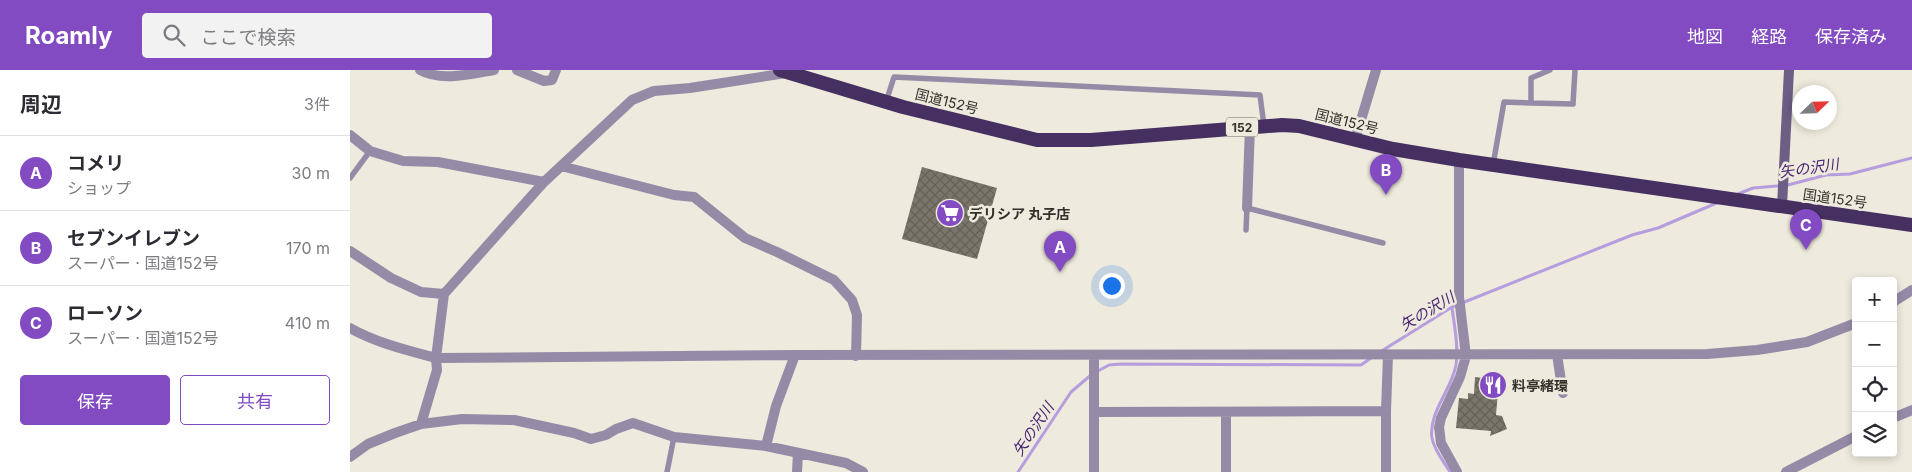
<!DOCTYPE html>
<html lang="ja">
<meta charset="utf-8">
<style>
:root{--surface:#fff;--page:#f2f2f3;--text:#2b2b33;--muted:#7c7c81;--line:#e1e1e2;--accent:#834bc2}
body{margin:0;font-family:Inter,"Noto Sans JP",sans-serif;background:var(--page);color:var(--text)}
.controls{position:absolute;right:15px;bottom:15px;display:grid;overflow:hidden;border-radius:5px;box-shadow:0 2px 8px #0003}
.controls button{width:45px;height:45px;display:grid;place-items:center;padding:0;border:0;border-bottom:1px solid var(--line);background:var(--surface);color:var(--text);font:25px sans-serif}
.compass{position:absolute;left:1442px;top:15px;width:45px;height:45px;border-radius:50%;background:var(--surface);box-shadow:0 2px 8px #0003;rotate:67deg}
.you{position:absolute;left:761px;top:215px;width:18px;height:18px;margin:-12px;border:4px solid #fff;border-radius:50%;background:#1a73e8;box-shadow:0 0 0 8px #1a73e833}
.badge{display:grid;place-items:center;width:32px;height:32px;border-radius:50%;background:var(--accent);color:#fff;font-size:16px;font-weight:700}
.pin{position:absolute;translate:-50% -41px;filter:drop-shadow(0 1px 2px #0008)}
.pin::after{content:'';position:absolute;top:26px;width:18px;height:15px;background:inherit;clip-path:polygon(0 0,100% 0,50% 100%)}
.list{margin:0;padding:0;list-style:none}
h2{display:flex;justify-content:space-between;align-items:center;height:65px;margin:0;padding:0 20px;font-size:21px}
h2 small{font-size:16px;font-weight:400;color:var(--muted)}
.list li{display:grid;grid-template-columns:32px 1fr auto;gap:15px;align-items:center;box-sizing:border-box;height:75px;padding:0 20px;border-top:1px solid var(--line)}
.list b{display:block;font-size:19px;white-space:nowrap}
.list p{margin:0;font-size:16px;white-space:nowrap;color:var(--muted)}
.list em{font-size:16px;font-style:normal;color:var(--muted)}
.actions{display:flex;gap:10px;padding:15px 20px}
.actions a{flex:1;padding:11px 0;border:1px solid var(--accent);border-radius:5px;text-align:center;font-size:18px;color:var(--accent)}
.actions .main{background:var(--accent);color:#fff}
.icon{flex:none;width:28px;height:28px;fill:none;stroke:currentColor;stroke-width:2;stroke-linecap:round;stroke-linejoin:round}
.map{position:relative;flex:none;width:1562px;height:402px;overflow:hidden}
header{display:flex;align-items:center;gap:30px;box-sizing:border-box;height:70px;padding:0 25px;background:var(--accent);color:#fff}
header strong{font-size:24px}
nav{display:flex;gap:28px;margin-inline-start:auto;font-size:18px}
.search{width:350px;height:45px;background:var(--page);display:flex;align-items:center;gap:12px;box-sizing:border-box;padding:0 18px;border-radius:5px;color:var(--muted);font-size:19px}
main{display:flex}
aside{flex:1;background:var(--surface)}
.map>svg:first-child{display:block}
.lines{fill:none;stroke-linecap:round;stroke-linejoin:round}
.stream{stroke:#b69ddd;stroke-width:3}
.building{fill:url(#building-cross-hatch)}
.service{stroke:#958ba7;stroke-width:5.5}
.minor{stroke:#958ba7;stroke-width:10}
.secondary{stroke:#6d5e86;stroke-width:10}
.trunk{stroke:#463062;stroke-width:14}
.labels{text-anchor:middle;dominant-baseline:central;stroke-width:5;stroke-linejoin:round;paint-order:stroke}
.shield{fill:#eeeadd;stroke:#6a6860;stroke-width:1}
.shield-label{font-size:12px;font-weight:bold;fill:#31302b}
.street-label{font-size:14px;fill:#31302b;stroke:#eeeadd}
.poi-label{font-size:14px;font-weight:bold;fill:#31302b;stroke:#eeeadd;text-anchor:start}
.water-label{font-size:15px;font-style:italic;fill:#492571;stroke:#eeeadd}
</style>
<header>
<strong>Roamly</strong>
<div class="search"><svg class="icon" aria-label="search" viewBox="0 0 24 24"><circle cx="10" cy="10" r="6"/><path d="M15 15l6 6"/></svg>ここで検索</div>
<nav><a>地図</a><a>経路</a><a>保存済み</a></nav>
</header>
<main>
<aside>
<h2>周辺<small>3件</small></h2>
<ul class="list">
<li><span class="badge">A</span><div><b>コメリ</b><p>ショップ</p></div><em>30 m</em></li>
<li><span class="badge">B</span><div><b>セブンイレブン</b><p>スーパー · 国道152号</p></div><em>170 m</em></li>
<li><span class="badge">C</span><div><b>ローソン</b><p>スーパー · 国道152号</p></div><em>410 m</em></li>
</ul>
<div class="actions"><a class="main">保存</a><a>共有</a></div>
</aside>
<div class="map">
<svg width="1562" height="402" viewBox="0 0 1562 402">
<defs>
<pattern id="building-cross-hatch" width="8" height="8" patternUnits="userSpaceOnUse" patternTransform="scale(1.25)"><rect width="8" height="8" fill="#7a766b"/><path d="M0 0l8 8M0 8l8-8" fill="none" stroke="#656158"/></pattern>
</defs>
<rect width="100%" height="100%" fill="#eeeadd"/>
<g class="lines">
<!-- stream -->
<path class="stream" d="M 1388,124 L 1403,118 L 1438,115 L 1476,105 L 1500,104 L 1562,88
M 1030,282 L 1102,237 L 1282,165 L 1308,158 L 1369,132
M 746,302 L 759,295 L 771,294 L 1011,295 L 1021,288
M 668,402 L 721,322 L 741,305
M 1100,402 C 1094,392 1084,380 1082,368 C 1078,343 1102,319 1106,295 C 1109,276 1104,255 1102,237"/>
</g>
<!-- building -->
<path class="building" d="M 572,97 L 647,118 L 627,189 L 552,169 Z
M 1125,307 L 1149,310 L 1146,345 L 1152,346 L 1157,359 L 1140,366 L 1141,361 L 1106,358 L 1109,328 L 1118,329 L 1118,323 L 1124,324 Z"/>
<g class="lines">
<!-- service -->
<path class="service" d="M 536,32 L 544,7 L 910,25 L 914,56
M 1181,33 L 1223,34 L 1225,0
M 1143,95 L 1154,32 L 1181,33 L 1181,8 L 1200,0
M 0,108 L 20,81
M 896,160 L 897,138 L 1033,173
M 317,402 L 324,367"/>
<!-- minor -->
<path class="minor" d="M 70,0 C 91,12 121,4 144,0
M 167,0 L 194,11 L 202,10 L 206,0
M 0,65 L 20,81 L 53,91 L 88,92 L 194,112
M 1005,70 L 1026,0
M 211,96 L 324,125 L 344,127 L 395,168 L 427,182 L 484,210 L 502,230 L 507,245 L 506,286
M 897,138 L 900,57
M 0,181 L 41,208 L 71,222 L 94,224
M 1543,232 L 1562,220
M 0,258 C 27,273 56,280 86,288 L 445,285 L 1357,284 L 1407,280 L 1457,272 L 1506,253
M 1207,285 L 1213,323
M 744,286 L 744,402
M 745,342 L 1036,341
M 876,342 L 876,402
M 1543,348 L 1562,340
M 71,354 L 87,300 L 86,288 L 94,224 L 194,112 L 282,30 L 304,21 L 340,18 L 436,3
M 416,376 L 426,336 L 445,285
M 0,387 L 18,374 L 45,363 L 71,354 L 112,349 L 164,350 L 224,363 L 241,369 L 256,365 L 266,359 L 283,353 L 324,367 L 416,376 L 496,393 L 513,402
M 447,402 L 448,383
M 1036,402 L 1036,341 L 1038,285
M 1107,402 L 1091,373 L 1089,357 L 1091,348 L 1110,307 L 1116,286 L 1109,227 L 1109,90
M 1436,402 L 1506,366"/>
<!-- secondary -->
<path class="secondary" d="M 1432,136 L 1439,0"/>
<!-- trunk -->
<path class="trunk" d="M 430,0 L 553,37 L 687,70 L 741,70 L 932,55 L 949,56 L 1043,79 L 1109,90 L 1562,155"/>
</g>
<!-- icons -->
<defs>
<g id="supermarket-disc" transform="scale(1.4375)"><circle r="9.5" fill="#834bc2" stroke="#eeeadd"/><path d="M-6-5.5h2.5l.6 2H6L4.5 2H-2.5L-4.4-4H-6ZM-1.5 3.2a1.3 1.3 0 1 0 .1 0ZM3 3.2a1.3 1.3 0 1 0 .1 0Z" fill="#fff"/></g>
<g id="restaurant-disc" transform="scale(1.4375)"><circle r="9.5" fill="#834bc2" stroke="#eeeadd"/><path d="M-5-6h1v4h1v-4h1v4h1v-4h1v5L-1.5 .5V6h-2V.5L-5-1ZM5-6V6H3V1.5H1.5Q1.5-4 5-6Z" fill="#fff"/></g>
</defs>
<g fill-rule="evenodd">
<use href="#supermarket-disc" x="600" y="143"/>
<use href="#restaurant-disc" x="1143" y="315"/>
</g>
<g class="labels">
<!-- shield labels -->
<rect class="shield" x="876" y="47.5" width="32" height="19" rx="4"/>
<g class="shield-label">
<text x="892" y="57">152</text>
</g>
<!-- street labels -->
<g class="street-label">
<text transform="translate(597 31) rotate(14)">国道152号</text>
<text transform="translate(997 51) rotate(14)">国道152号</text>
<text transform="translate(1485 128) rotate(8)">国道152号</text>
</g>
<!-- poi labels -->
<g class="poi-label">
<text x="619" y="143">デリシア 丸子店</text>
<text x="1162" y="315">料亭緒環</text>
</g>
<!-- water labels -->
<g class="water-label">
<text transform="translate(1459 98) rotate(-8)">矢の沢川</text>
<text transform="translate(1077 241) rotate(-31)">矢の沢川</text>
<text transform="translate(683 359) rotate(-56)">矢の沢川</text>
</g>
</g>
</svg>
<div class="controls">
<button>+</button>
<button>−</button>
<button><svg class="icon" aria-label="locate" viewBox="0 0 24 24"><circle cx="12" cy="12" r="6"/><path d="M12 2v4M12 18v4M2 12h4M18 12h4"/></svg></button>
<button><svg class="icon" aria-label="layers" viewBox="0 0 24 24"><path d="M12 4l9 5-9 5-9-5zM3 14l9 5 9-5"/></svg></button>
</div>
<svg class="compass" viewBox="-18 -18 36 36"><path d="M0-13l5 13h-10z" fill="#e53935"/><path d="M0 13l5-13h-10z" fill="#7c7c81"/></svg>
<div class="you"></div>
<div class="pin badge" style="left:710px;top:202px">A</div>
<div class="pin badge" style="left:1036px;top:125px">B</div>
<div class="pin badge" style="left:1456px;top:180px">C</div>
</div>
</main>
